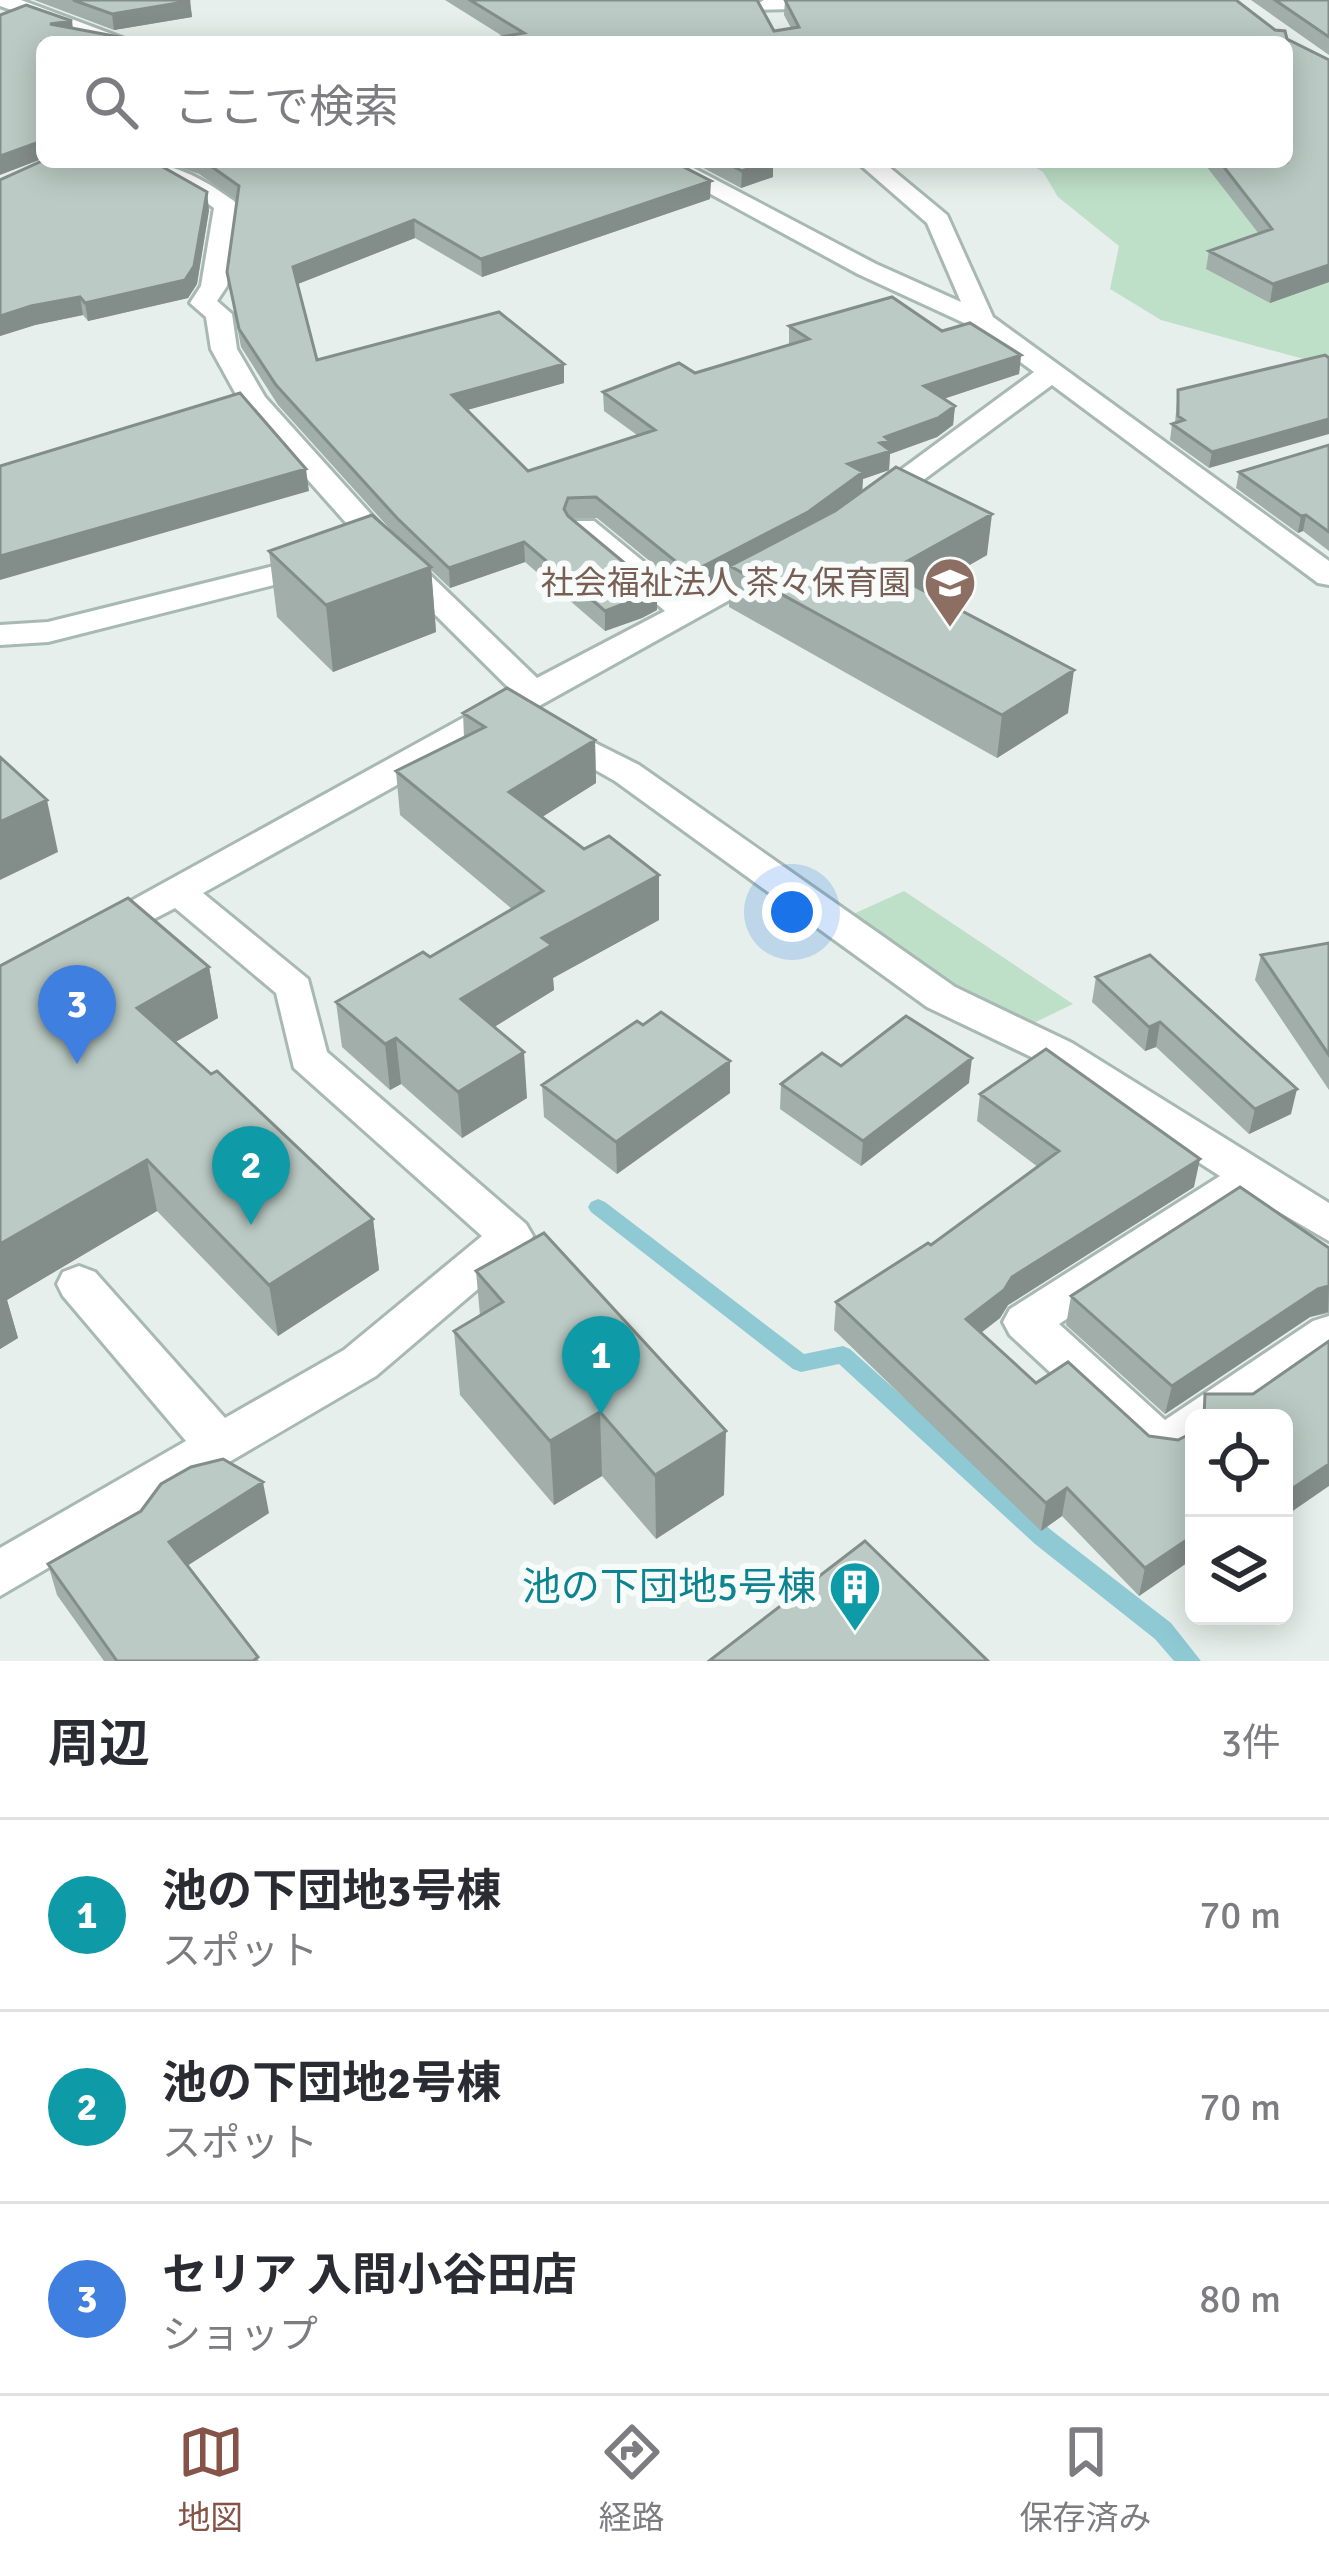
<!DOCTYPE html>
<html lang="ja">
<meta charset="utf-8">
<style>
:root{--surface:#fff;--page:#f2f2f3;--text:#2b2b33;--muted:#7c7c81;--line:#e1e1e2;--accent:#855347}
body{margin:0;font-family:Signika,"Noto Sans JP",sans-serif;background:var(--page);color:var(--text)}
.controls{position:absolute;right:36px;bottom:36px;display:grid;overflow:hidden;border-radius:18px;box-shadow:0 6px 30px #0003}
.controls button{width:108px;height:108px;display:grid;place-items:center;padding:0;border:0;border-bottom:3px solid var(--line);background:var(--surface);color:var(--text);font:60px sans-serif}
.you{position:absolute;left:792px;top:912px;width:42px;height:42px;margin:-30px;border:9px solid #fff;border-radius:50%;background:#1a73e8;box-shadow:0 0 0 18px #1a73e833}
.badge{display:grid;place-items:center;width:78px;height:78px;border-radius:50%;background:var(--accent);color:#fff;font-size:39px;font-weight:700}
.pin{position:absolute;translate:-50% -99px;filter:drop-shadow(0 3px 6px #0008)}
.pin::after{content:'';position:absolute;top:63px;width:42px;height:36px;background:inherit;clip-path:polygon(0 0,100% 0,50% 100%)}
.list{margin:0;padding:0;list-style:none}
h2{display:flex;justify-content:space-between;align-items:center;height:156px;margin:0;padding:0 48px;font-size:51px}
h2 small{font-size:39px;font-weight:400;color:var(--muted)}
.list li{display:grid;grid-template-columns:78px 1fr auto;gap:36px;align-items:center;box-sizing:border-box;height:192px;padding:0 48px;border-top:3px solid var(--line)}
.list b{display:block;font-size:45px;white-space:nowrap}
.list p{margin:0;font-size:39px;white-space:nowrap;color:var(--muted)}
.list em{font-size:39px;font-style:normal;color:var(--muted)}
.icon{flex:none;width:66px;height:66px;fill:none;stroke:currentColor;stroke-width:2;stroke-linecap:round;stroke-linejoin:round}
.map{position:relative;flex:none;width:1329px;height:1661px;overflow:hidden}
.search{position:absolute;background:var(--surface);box-shadow:0 6px 30px #0003;left:36px;right:36px;top:36px;height:132px;display:flex;align-items:center;gap:30px;box-sizing:border-box;padding:0 42px;border-radius:18px;color:var(--muted);font-size:45px}
.sheet{height:732px;background:var(--surface)}
nav{display:flex;justify-content:space-around;align-items:center;box-sizing:border-box;height:168px;border-top:3px solid var(--line);background:var(--surface);font-size:33px;color:var(--muted)}
nav a{display:grid;justify-items:center;gap:6px}
nav .on{color:var(--accent)}
.map>svg:first-child{display:block}
.green{fill:#bfe0c8}
.lines{fill:none;stroke-linecap:round;stroke-linejoin:round}
.stream{fill:#8ec9d4;fill-rule:evenodd}
.minor-casing{stroke:#a8b8b2;stroke-width:6}
.minor{fill:#fff;fill-rule:evenodd}
.wall{fill:#a1aea9}
.shaded-wall{fill:#838d89}
.building{fill:#bbcac4;stroke:#838d89;stroke-width:3}
.labels{text-anchor:middle;dominant-baseline:central;stroke-width:12;stroke-linejoin:round;paint-order:stroke}
.education-label{font-size:33px;fill:#785e54;stroke:#f7fbf9;text-anchor:end}
.near-culture-label{font-size:39px;fill:#0d838f;stroke:#f7fbf9;text-anchor:end}
</style>
<div class="map">
<svg width="1329" height="1661" viewBox="0 0 1329 1661">
<rect width="100%" height="100%" fill="#e6efeb"/>
<!-- green -->
<path class="green" d="M 1027,162 L 1207,162 L 1329,280 L 1329,366 L 1161,320 L 1110,289 L 1119,246 L 1058,197 L 1043,172 Z
M 904,891 L 1073,1004 L 1015,1032 L 840,920 Z"/>
<g class="lines">
<!-- stream -->
<path class="stream" d="M 598,1199 L 605,1202 L 804,1354 L 843,1346 L 850,1349 L 1051,1530 L 1171,1623 L 1201,1661 L 1174,1661 L 1155,1639 L 1035,1544 L 839,1364 L 801,1372 L 793,1369 L 591,1212 L 588,1207 L 591,1202 Z"/>
<!-- minor casing -->
<g class="minor-casing">
<path id="minor" d="M 0,0 L 21,0 L 133,42 L 103,42 L 0,6 Z
M 764,0 L 841,0 L 842,2 L 832,8 L 757,10 L 754,6 Z
M 129,162 C 173,162 199,176 234,201 L 238,206 L 227,286 L 217,301 L 232,314 L 237,349 L 265,397 L 395,541 L 537,678 L 665,611 L 572,533 L 568,527 L 572,521 L 594,521 L 689,599 L 761,561 L 783,561 L 787,568 L 203,893 L 308,979 L 327,1052 L 526,1224 L 533,1236 L 526,1248 L 376,1376 L 0,1596 L 0,1548 L 186,1441 L 63,1296 L 57,1284 L 63,1272 L 79,1266 L 95,1272 L 225,1418 L 344,1350 L 482,1236 L 294,1068 L 276,993 L 175,908 L 104,945 L 91,941 L 85,932 L 91,923 L 512,691 L 373,553 L 243,407 L 211,349 L 206,317 L 190,303 L 201,286 L 214,208 L 182,185 Z
M 652,162 L 682,162 L 876,264 L 961,302 L 927,223 L 857,162 L 883,162 L 947,215 L 993,317 L 1329,561 L 1329,585 L 1318,583 L 1052,385 L 884,509 L 864,509 L 859,503 L 864,497 L 1034,372 L 973,327 L 858,274 Z
M 318,555 L 333,564 L 329,571 L 48,642 L 0,645 L 0,625 L 48,622 Z
M 553,722 L 639,765 L 955,987 L 1072,1043 L 1329,1203 L 1329,1241 L 1253,1197 L 1059,1324 L 1165,1420 L 1313,1321 L 1329,1316 L 1329,1358 L 1243,1418 L 1194,1418 L 1194,1452 C 1177,1464 1166,1468 1146,1461 L 1010,1335 L 1003,1322 L 1010,1309 L 1220,1176 L 1044,1063 L 927,1007 L 615,781 L 541,739 L 536,732 L 541,725 Z"/>
</g>
<!-- minor -->
<use href="#minor" class="minor"/>
</g>
<!-- wall -->
<path class="wall" d="M 34,0 L 186,0 L 190,1 L 192,17 L 114,30 Z
M 445,0 L 757,0 L 774,31 L 791,28 L 784,15 L 785,0 L 1287,39 L 1329,60 L 1329,282 L 1270,303 L 1206,269 L 1209,251 L 1259,234 L 1203,162 L 1287,162 L 1287,42 L 504,37 Z
M 1251,0 L 1329,0 L 1329,55 Z
M 165,162 L 674,162 L 710,199 L 482,277 L 415,238 L 298,284 L 317,360 L 564,383 L 467,410 L 528,471 L 637,435 L 604,411 L 603,392 L 695,373 L 789,345 L 789,326 L 942,331 L 1021,355 L 1019,374 L 943,399 L 955,406 L 953,425 L 937,437 L 890,454 L 889,470 L 863,479 L 862,492 L 987,555 L 925,591 L 1068,713 L 997,758 L 729,607 L 730,572 L 690,594 L 597,518 L 571,518 L 657,610 L 642,618 L 605,631 L 525,562 L 450,588 L 431,570 L 436,632 L 333,672 L 277,617 L 269,551 L 398,538 L 278,405 L 241,347 L 227,272 L 237,200 L 199,174 Z
M 692,162 L 773,162 L 773,177 L 741,188 Z
M 0,180 L 209,210 L 197,284 L 188,298 L 88,321 L 83,315 L 35,325 L 0,336 Z
M 1329,358 L 1209,468 L 1170,440 L 1172,424 L 1175,423 L 1178,390 Z
M 1329,445 L 1329,551 L 1303,531 L 1298,533 L 1236,488 L 1239,472 Z
M 463,713 L 595,740 L 596,783 L 542,817 L 584,849 L 659,875 L 659,920 L 553,978 L 554,990 L 494,1027 L 527,1098 L 462,1138 L 401,1084 L 390,1090 L 342,1047 L 336,1002 L 430,957 L 512,909 L 400,815 L 396,771 L 464,738 Z
M 1329,943 L 1329,1090 L 1255,980 L 1261,955 Z
M 0,966 L 209,967 L 218,1018 L 175,1042 L 373,1219 L 379,1270 L 278,1336 L 157,1211 L 7,1300 L 18,1338 L 0,1349 Z
M 1096,977 L 1291,1114 L 1249,1134 L 1156,1047 L 1145,1051 L 1092,1002 Z
M 643,1025 L 730,1061 L 730,1093 L 617,1174 L 544,1117 L 542,1085 Z
M 841,1066 L 969,1083 L 861,1166 L 780,1109 L 781,1084 Z
M 980,1094 L 1194,1187 L 1008,1305 L 1000,1318 L 981,1333 L 1036,1383 L 1149,1436 L 1178,1440 L 1194,1432 L 1194,1558 L 1139,1596 L 1062,1516 L 1041,1531 L 834,1330 L 836,1302 L 931,1245 L 1038,1167 L 977,1121 Z
M 1329,1248 L 1329,1313 L 1310,1317 L 1165,1414 L 1066,1325 L 1071,1296 Z
M 476,1271 L 724,1495 L 656,1539 L 602,1476 L 554,1505 L 460,1395 L 454,1331 L 480,1316 Z
M 269,1513 L 187,1566 L 259,1661 L 104,1661 L 57,1595 L 48,1564 Z"/>
<!-- shaded-wall -->
<path class="shaded-wall" d="M 190,1 L 192,17 L 114,30 L 112,14 Z
M 72,21 L 74,37 L 50,24 Z
M 41,141 L 42,159 L 0,175 L 0,156 Z
M 767,162 L 773,162 L 773,177 L 741,188 L 742,171 Z
M 711,181 L 710,199 L 482,277 L 481,259 Z
M 207,192 L 209,210 L 197,284 L 188,298 L 88,321 L 85,303 Z
M 414,220 L 415,238 L 295,285 L 293,267 Z
M 1329,265 L 1329,282 L 1270,303 L 1273,284 Z
M 80,297 L 83,315 L 35,325 L 0,336 L 0,316 L 31,306 Z
M 1021,355 L 1019,374 L 922,406 L 924,386 Z
M 564,364 L 564,383 L 453,414 L 452,395 Z
M 955,406 L 953,425 L 937,437 L 890,454 L 889,470 L 863,479 L 862,492 L 807,532 L 730,566 L 730,572 L 690,594 L 690,573 L 880,443 L 885,437 Z
M 1329,419 L 1329,434 L 1209,468 L 1212,452 Z
M 306,469 L 309,491 L 0,580 L 0,556 Z
M 992,514 L 987,555 L 885,613 L 888,572 Z
M 1306,515 L 1303,531 L 1298,533 L 1301,516 Z
M 524,542 L 525,562 L 450,588 L 449,568 Z
M 431,567 L 436,632 L 333,672 L 326,605 Z
M 657,590 L 657,610 L 642,618 L 605,631 L 605,611 Z
M 1074,670 L 1068,713 L 997,758 L 1002,715 Z
M 595,740 L 596,783 L 512,836 L 509,792 Z
M 47,800 L 58,852 L 0,880 L 0,822 Z
M 659,875 L 659,920 L 553,978 L 554,990 L 465,1045 L 461,999 L 542,938 Z
M 209,967 L 218,1018 L 147,1058 L 137,1008 Z
M 1160,1022 L 1156,1047 L 1145,1051 L 1149,1027 Z
M 396,1038 L 401,1084 L 390,1090 L 385,1044 Z
M 524,1052 L 527,1098 L 462,1138 L 458,1092 Z
M 972,1058 L 969,1083 L 861,1166 L 863,1141 Z
M 730,1061 L 730,1093 L 617,1174 L 616,1142 Z
M 1297,1089 L 1291,1114 L 1249,1134 L 1255,1109 Z
M 1200,1159 L 1194,1187 L 1008,1305 L 1000,1318 L 962,1347 L 966,1319 L 1012,1277 Z
M 147,1160 L 157,1211 L 7,1300 L 18,1338 L 0,1349 L 0,1244 Z
M 373,1219 L 379,1270 L 278,1336 L 269,1285 Z
M 1329,1286 L 1328,1312 L 1310,1317 L 1165,1414 L 1172,1386 L 1318,1289 Z
M 600,1412 L 602,1476 L 554,1505 L 550,1441 Z
M 726,1431 L 724,1495 L 656,1539 L 655,1475 Z
M 1329,1464 L 1329,1486 L 1284,1517 L 1284,1494 Z
M 263,1482 L 269,1513 L 176,1573 L 169,1542 Z
M 1067,1488 L 1062,1516 L 1041,1531 L 1046,1503 Z
M 1194,1535 L 1194,1558 L 1139,1596 L 1145,1568 Z"/>
<!-- building -->
<path class="building" d="M 73,0 L 186,0 L 190,1 L 112,14 Z
M 470,0 L 757,0 L 774,31 L 799,27 L 785,0 L 1236,0 L 1275,30 L 1285,31 L 1287,39 L 1329,60 L 1329,265 L 1273,284 L 1209,251 L 1272,229 L 1220,162 L 1287,162 L 1287,42 L 473,42 L 524,33 Z
M 1275,0 L 1329,0 L 1329,37 Z
M 26,5 L 72,21 L 50,24 L 146,42 L 42,42 L 42,141 L 0,156 L 0,15 Z
M 42,161 L 154,162 L 207,192 L 194,266 L 185,280 L 85,303 L 80,297 L 31,306 L 0,316 L 0,180 Z
M 205,162 L 674,162 L 711,181 L 481,259 L 414,220 L 293,267 L 317,360 L 499,312 L 564,364 L 452,395 L 528,471 L 655,430 L 603,392 L 679,363 L 695,373 L 809,339 L 789,326 L 892,297 L 942,331 L 970,323 L 1021,355 L 924,386 L 955,406 L 938,418 L 885,437 L 890,441 L 880,443 L 891,451 L 848,464 L 863,472 L 808,512 L 690,573 L 596,497 L 568,498 L 564,509 L 568,516 L 657,590 L 642,597 L 605,611 L 524,542 L 449,568 L 397,518 L 276,385 L 239,329 L 227,272 L 239,186 Z
M 725,162 L 767,162 L 742,171 Z
M 1325,355 L 1329,358 L 1329,419 L 1212,452 L 1172,424 L 1184,420 L 1178,416 L 1178,390 Z
M 240,393 L 306,469 L 0,556 L 0,466 Z
M 1329,445 L 1329,532 L 1306,515 L 1301,516 L 1239,472 Z
M 896,467 L 992,514 L 888,572 L 1074,670 L 1002,715 L 730,566 L 835,511 Z
M 372,515 L 431,567 L 326,605 L 269,551 Z
M 507,688 L 595,740 L 509,792 L 584,849 L 609,836 L 659,875 L 542,938 L 552,945 L 461,999 L 524,1052 L 458,1092 L 396,1038 L 385,1044 L 336,1002 L 423,952 L 430,957 L 543,891 L 396,771 L 485,727 L 463,713 Z
M 0,757 L 47,800 L 0,822 Z
M 128,898 L 209,967 L 137,1008 L 211,1074 L 217,1071 L 373,1219 L 269,1285 L 147,1160 L 0,1244 L 0,966 Z
M 1329,943 L 1329,1055 L 1261,955 Z
M 1150,955 L 1297,1089 L 1255,1109 L 1160,1022 L 1149,1027 L 1096,977 Z
M 661,1012 L 730,1061 L 616,1142 L 542,1085 L 637,1021 L 643,1025 Z
M 906,1016 L 972,1058 L 863,1141 L 781,1084 L 822,1053 L 841,1066 Z
M 1046,1049 L 1200,1159 L 1012,1277 L 1004,1290 L 966,1319 L 1036,1383 L 1068,1362 L 1149,1436 L 1178,1440 L 1194,1432 L 1194,1535 L 1145,1568 L 1067,1488 L 1046,1503 L 836,1302 L 928,1243 L 931,1245 L 1059,1151 L 980,1094 Z
M 1240,1187 L 1329,1248 L 1329,1286 L 1318,1289 L 1172,1386 L 1071,1296 Z
M 544,1233 L 726,1431 L 655,1475 L 600,1412 L 550,1441 L 454,1331 L 503,1302 L 476,1271 Z
M 1329,1341 L 1329,1464 L 1284,1494 L 1284,1418 L 1204,1418 L 1205,1394 L 1253,1394 Z
M 223,1459 L 263,1482 L 169,1542 L 258,1657 L 253,1661 L 117,1661 L 48,1564 L 141,1511 L 161,1484 L 191,1467 Z
M 865,1541 L 988,1661 L 709,1661 Z"/>
<!-- icons -->
<defs>
<g id="school-pin" transform="scale(2.7)"><path d="M0 17L-7.5 6A9.5 9.5 0 1 1 7.5 6Z" fill="#8d6e63" stroke="#f7fbf9"/><path d="M0-5L7-2L0 1L-7-2ZM-4 1L0 2.5L4 1V4Q0 6-4 4Z" fill="#fff"/></g>
<g id="building-pin" transform="scale(2.7)"><path d="M0 17L-7.5 6A9.5 9.5 0 1 1 7.5 6Z" fill="#0f9aa8" stroke="#f7fbf9"/><path d="M-4-6H4V6H1V3H-1V6H-4ZM-2.5-4.3h1.7v1.8h-1.7ZM.8-4.3h1.7v1.8H.8ZM-2.5-1h1.7V.8h-1.7ZM.8-1h1.7V.8H.8Z" fill="#fff"/></g>
</defs>
<g fill-rule="evenodd">
<use href="#school-pin" x="950" y="583"/>
<use href="#building-pin" x="855" y="1587"/>
</g>
<g class="labels">
<!-- education labels -->
<g class="education-label">
<text x="911" y="583">社会福祉法人 茶々保育園</text>
</g>
<!-- near-culture labels -->
<g class="near-culture-label">
<text x="816" y="1587">池の下団地5号棟</text>
</g>
</g>
</svg>
<div class="controls">
<button><svg class="icon" aria-label="locate" viewBox="0 0 24 24"><circle cx="12" cy="12" r="6"/><path d="M12 2v4M12 18v4M2 12h4M18 12h4"/></svg></button>
<button><svg class="icon" aria-label="layers" viewBox="0 0 24 24"><path d="M12 4l9 5-9 5-9-5zM3 14l9 5 9-5"/></svg></button>
</div>
<div class="you"></div>
<div class="pin badge" style="left:601px;top:1415px;background:#0f9aa8">1</div>
<div class="pin badge" style="left:251px;top:1225px;background:#0f9aa8">2</div>
<div class="pin badge" style="left:77px;top:1064px;background:#3f7fe0">3</div>
<div class="search"><svg class="icon" aria-label="search" viewBox="0 0 24 24"><circle cx="10" cy="10" r="6"/><path d="M15 15l6 6"/></svg>ここで検索</div>
</div>
<section class="sheet">
<h2>周辺<small>3件</small></h2>
<ul class="list">
<li><span class="badge" style="background:#0f9aa8">1</span><div><b>池の下団地3号棟</b><p>スポット</p></div><em>70 m</em></li>
<li><span class="badge" style="background:#0f9aa8">2</span><div><b>池の下団地2号棟</b><p>スポット</p></div><em>70 m</em></li>
<li><span class="badge" style="background:#3f7fe0">3</span><div><b>セリア 入間小谷田店</b><p>ショップ</p></div><em>80 m</em></li>
</ul>
</section>
<nav>
<a class="on"><svg class="icon" aria-label="map" viewBox="0 0 24 24"><path d="M3 6l6-2 6 2 6-2v14l-6 2-6-2-6 2zM9 4v14M15 6v14"/></svg>地図</a>
<a><svg class="icon" aria-label="directions" viewBox="0 0 24 24"><path d="M12 3l9 9-9 9-9-9zM9 14v-3h6M13 9l2 2-2 2"/></svg>経路</a>
<a><svg class="icon" aria-label="saved" viewBox="0 0 24 24"><path d="M7 4h10v16l-5-4-5 4z"/></svg>保存済み</a>
</nav>
